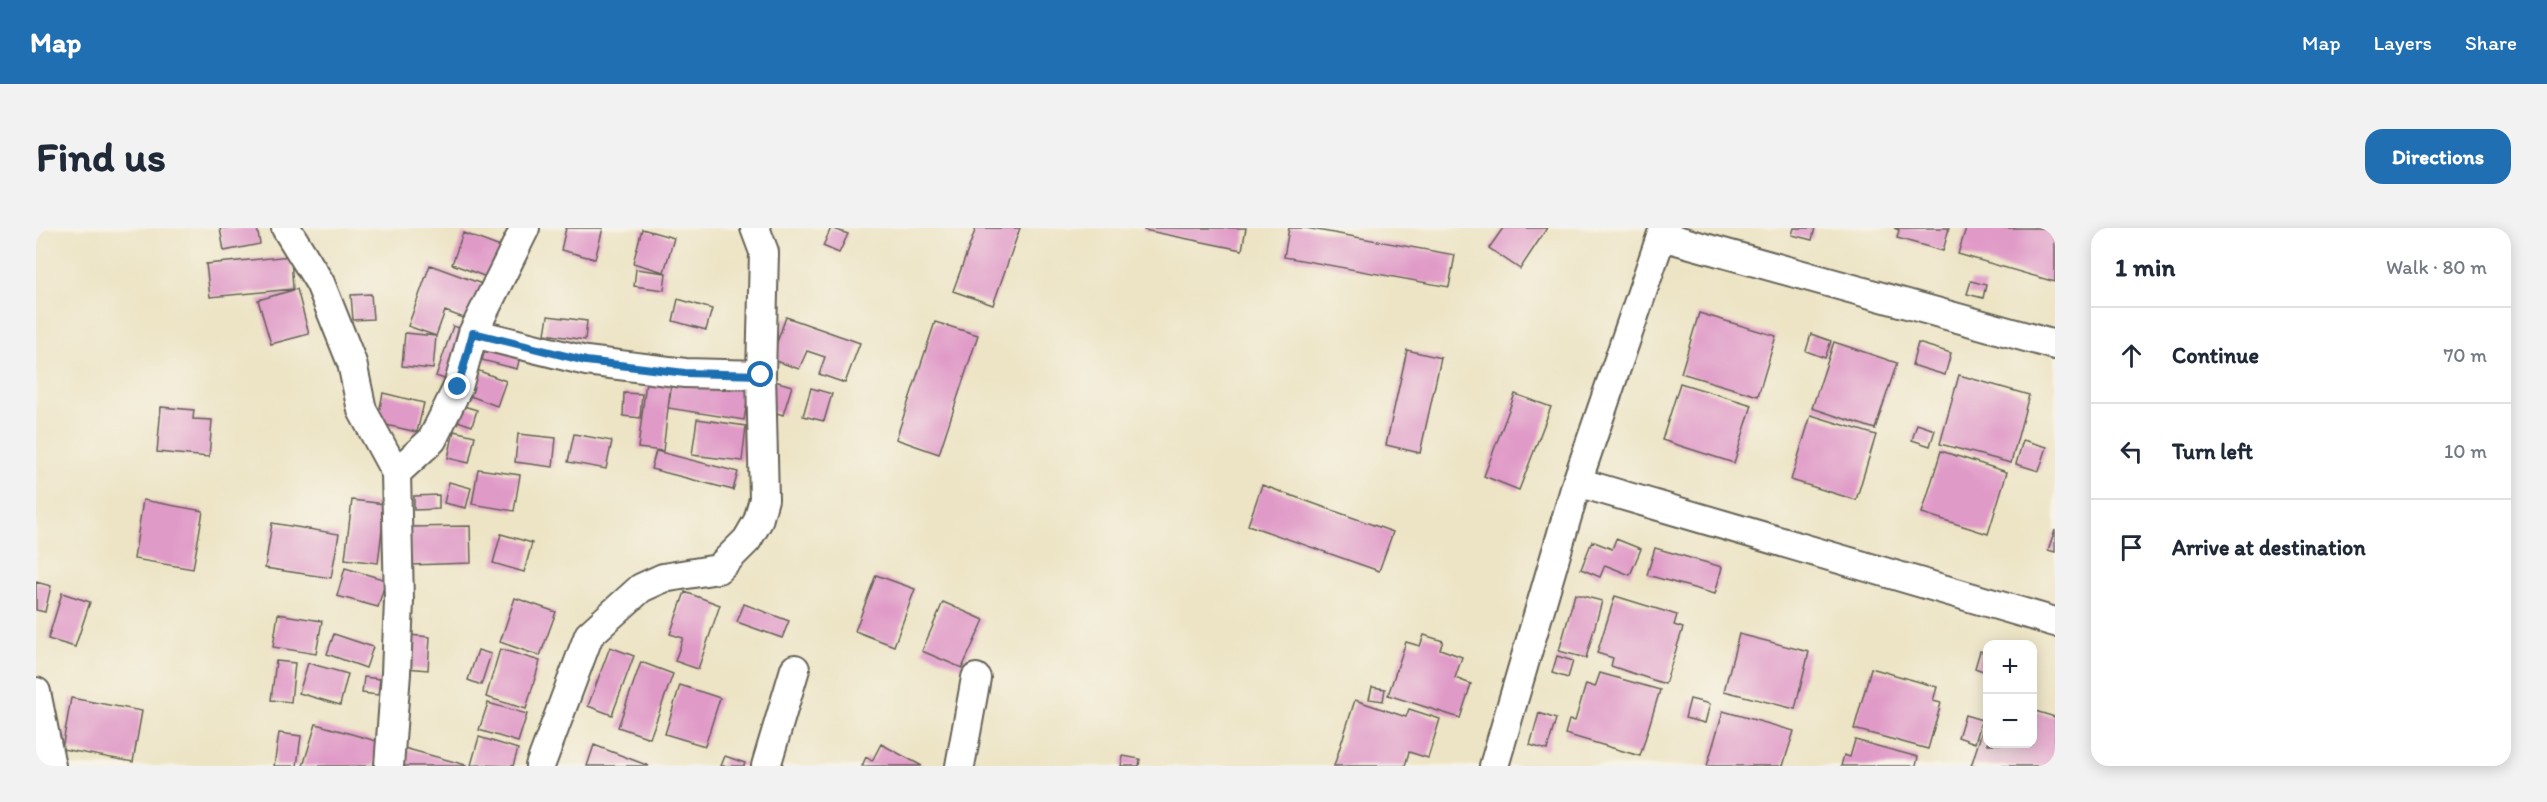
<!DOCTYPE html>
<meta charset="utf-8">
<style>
:root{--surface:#fff;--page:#f2f2f3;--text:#1f2937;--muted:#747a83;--line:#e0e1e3;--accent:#1f6fb2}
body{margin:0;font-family:Itim,sans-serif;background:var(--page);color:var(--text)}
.controls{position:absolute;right:18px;bottom:18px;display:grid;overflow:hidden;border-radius:12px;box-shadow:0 3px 15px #0003}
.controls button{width:54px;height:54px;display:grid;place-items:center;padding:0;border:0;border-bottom:2px solid var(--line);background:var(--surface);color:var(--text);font:30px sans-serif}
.stop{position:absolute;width:18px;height:18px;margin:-14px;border:4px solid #1f6fb2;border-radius:50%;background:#fff}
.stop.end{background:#1f6fb2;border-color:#fff;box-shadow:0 2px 6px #0008}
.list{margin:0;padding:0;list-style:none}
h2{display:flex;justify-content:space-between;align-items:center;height:78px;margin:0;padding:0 24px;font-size:26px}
h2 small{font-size:20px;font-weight:400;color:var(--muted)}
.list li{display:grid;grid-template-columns:39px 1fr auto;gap:18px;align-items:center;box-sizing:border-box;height:96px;padding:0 24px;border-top:2px solid var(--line)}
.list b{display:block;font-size:22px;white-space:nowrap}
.list em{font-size:20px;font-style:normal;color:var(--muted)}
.icon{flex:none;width:33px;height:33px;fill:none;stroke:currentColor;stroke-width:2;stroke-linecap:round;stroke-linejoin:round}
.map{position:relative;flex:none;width:2019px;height:538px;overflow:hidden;border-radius:18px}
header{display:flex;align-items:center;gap:36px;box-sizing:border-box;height:84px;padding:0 30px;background:var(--accent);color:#fff}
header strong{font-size:28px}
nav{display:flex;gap:33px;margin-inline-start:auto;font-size:21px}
.intro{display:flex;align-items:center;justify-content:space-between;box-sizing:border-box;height:144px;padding:0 36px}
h1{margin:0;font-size:42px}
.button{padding:15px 27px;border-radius:18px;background:var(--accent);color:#fff;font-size:21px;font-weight:700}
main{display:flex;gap:36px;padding:0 36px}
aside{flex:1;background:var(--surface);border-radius:18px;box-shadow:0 3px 15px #0003}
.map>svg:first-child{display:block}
.building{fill:#e09ac7}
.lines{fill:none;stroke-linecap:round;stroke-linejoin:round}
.minor-casing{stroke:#656257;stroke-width:32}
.minor{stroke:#fff;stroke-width:28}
.route{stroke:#1f6fb2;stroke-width:8}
</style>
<header>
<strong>Map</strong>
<nav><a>Map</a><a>Layers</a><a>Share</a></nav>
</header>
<div class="intro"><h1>Find us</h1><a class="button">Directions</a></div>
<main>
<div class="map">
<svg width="2019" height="538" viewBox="0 0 2019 538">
<rect width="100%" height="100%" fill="#f7f3e8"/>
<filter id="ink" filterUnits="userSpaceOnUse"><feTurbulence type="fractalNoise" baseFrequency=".0167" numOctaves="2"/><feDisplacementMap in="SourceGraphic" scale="12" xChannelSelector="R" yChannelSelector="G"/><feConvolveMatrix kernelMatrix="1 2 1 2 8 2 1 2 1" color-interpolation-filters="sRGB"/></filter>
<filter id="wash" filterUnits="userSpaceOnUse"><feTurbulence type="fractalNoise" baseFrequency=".008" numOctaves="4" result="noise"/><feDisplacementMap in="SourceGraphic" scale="24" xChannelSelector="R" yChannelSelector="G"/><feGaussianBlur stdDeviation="1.35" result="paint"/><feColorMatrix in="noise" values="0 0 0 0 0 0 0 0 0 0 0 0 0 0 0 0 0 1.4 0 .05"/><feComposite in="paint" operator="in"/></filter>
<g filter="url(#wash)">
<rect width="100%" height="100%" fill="#ede4c5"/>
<g id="blocks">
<!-- building -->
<path class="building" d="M 184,0 L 221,0 L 224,16 L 188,23 Z
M 530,0 L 567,0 L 559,31 L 525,22 Z
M 795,0 L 812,6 L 803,25 L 787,18 Z
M 940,0 L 984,0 L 957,77 L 917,63 Z
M 1109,0 L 1210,0 L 1206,22 L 1108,2 Z
M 1253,0 L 1270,0 L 1419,27 L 1413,59 L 1248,29 Z
M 1467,0 L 1511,0 L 1484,41 L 1453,20 Z
M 1758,0 L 1779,0 L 1776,12 L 1756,7 Z
M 1858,0 L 1913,0 L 1907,23 L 1861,10 L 1863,2 Z
M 1930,0 L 2019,0 L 2019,54 L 1922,26 Z
M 606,1 L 638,10 L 628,44 L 597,35 Z
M 427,5 L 467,20 L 456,51 L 416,36 Z
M 255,28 L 257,61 L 174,69 L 170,36 Z
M 394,37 L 449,57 L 436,93 L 409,83 L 400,108 L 372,98 Z
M 600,41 L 630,45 L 628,62 L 598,58 Z
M 1935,53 L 1950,57 L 1947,70 L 1931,66 Z
M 261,61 L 273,106 L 235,116 L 222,72 Z
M 335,66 L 337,91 L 317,92 L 315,67 Z
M 642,71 L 676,81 L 670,102 L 637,93 Z
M 1663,85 L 1740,108 L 1722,168 L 1645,145 Z
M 512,88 L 551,93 L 549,112 L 509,106 Z
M 750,89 L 824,115 L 809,155 L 783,146 L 789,129 L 771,123 L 763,141 L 735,131 Z
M 899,94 L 942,107 L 903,226 L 860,211 Z
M 417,98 L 432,103 L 414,153 L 400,148 Z
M 369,105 L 400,108 L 397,141 L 366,138 Z
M 1775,106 L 1795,113 L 1789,130 L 1770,123 Z
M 1798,114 L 1861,135 L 1839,201 L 1776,180 Z
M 451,115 L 485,124 L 481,141 L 446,132 Z
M 1882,115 L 1915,125 L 1909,147 L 1876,137 Z
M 1371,122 L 1405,130 L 1384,225 L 1350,217 Z
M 438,141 L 470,153 L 461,178 L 429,166 Z
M 638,144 L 714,156 L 708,192 L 632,180 Z
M 611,145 L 636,147 L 627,223 L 602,220 Z
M 1923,147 L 1993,167 L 1975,235 L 1904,216 Z
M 735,152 L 756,158 L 747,187 L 726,180 Z
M 1644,155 L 1716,177 L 1698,235 L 1626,212 Z
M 775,160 L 796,166 L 788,193 L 767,188 Z
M 347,165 L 388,175 L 381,204 L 341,195 Z
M 588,165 L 606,166 L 604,190 L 587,188 Z
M 1479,166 L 1515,179 L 1483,262 L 1448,248 Z
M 421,176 L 441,182 L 436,198 L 416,191 Z
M 125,179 L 158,182 L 157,191 L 176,192 L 173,229 L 121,224 Z
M 1775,187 L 1840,207 L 1820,272 L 1755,252 Z
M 661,191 L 710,198 L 706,233 L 656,227 Z
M 1881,196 L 1899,202 L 1894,218 L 1876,212 Z
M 418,203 L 439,208 L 433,235 L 412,230 Z
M 482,206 L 520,210 L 517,239 L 479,234 Z
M 538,206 L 576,213 L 570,241 L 532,234 Z
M 1987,212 L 2011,219 L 2003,243 L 1980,236 Z
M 620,223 L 702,244 L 697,262 L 615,241 Z
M 1905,223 L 1971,244 L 1952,306 L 1886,285 Z
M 442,241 L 484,247 L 478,283 L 436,276 Z
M 413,254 L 435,260 L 430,280 L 408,275 Z
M 1226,257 L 1357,304 L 1343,343 L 1212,297 Z
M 403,267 L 403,281 L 378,282 L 378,268 Z
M 107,272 L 167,283 L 157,341 L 98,331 Z
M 316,272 L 349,276 L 342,335 L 309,331 Z
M 236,295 L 303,306 L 295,350 L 229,340 Z
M 434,298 L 435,335 L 374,337 L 373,299 Z
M 2019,302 L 2019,324 L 2012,322 Z
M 465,306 L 496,315 L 488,344 L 457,335 Z
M 1580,311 L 1605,321 L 1594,347 L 1569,337 L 1564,349 L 1545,341 L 1556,313 L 1576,321 Z
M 1619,320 L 1686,339 L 1679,366 L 1611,347 Z
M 309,340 L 350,352 L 342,379 L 301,368 Z
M 840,347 L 879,361 L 858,418 L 819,403 Z
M 0,354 L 15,358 L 9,384 L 0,382 Z
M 649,364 L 684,377 L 662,441 L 639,433 L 647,410 L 634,406 Z
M 26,365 L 54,374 L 39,419 L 12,411 Z
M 1539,366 L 1566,373 L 1550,430 L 1523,423 Z
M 1579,368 L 1641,387 L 1638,397 L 1647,400 L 1629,456 L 1575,438 L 1577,430 L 1561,425 Z
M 479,370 L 520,384 L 504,428 L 464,414 Z
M 907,374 L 948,392 L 926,440 L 886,423 Z
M 708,376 L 753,393 L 746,410 L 701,394 Z
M 242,386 L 286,393 L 280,426 L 237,419 Z
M 298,406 L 337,419 L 330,440 L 291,426 Z
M 1703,406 L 1773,424 L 1759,481 L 1688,463 Z
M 373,407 L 394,409 L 392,442 L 370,440 Z
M 1388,407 L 1407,413 L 1404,421 L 1426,429 L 1419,450 L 1435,456 L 1424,490 L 1352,467 L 1370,414 L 1384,418 Z
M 574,419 L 598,428 L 576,487 L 552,478 Z
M 464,421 L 504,433 L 490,481 L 450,469 Z
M 442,422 L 455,426 L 445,457 L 432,452 Z
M 1944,423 L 1952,426 L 1952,445 L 1939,440 Z
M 1521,428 L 1537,433 L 1532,450 L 1516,445 Z
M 240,433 L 259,435 L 255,474 L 235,472 Z
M 605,434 L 637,446 L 614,510 L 582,499 Z
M 272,435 L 312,446 L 304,477 L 263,465 Z
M 1835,440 L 1901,459 L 1897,473 L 1905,475 L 1892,521 L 1818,501 Z
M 1564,445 L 1624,462 L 1604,528 L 1529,506 L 1533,492 L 1539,493 L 1550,456 L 1559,459 Z
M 328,449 L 344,451 L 342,467 L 326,465 Z
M 644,457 L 684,470 L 669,518 L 629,506 Z
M 1336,459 L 1349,461 L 1347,473 L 1333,471 Z
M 35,470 L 106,483 L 97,534 L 26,521 Z
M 1654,471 L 1674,476 L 1669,495 L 1649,490 Z
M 1319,472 L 1370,489 L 1373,481 L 1404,491 L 1392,530 L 1373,524 L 1369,538 L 1298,538 Z
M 452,475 L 491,486 L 482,514 L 443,502 Z
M 1996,482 L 2019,489 L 2019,521 L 2013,538 L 1935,538 L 1951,488 L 1952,516 L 1996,516 Z
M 1687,483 L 1758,503 L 1747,538 L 1671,538 Z
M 1503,485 L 1520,491 L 1511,522 L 1494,517 Z
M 1929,487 L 1946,492 L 1939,515 L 1922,509 Z
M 280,496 L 344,514 L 337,538 L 267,538 Z
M 243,505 L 265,508 L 261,538 L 238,538 Z
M 443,509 L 482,521 L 477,538 L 435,537 Z
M 1819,512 L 1882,529 L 1880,538 L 1805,538 L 1808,527 L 1814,529 Z
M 845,516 L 886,538 L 826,538 L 830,529 L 836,533 Z
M 558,517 L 613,538 L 551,538 Z
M 368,520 L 430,537 L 430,538 L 363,538 Z
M 689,528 L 709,535 L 708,538 L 685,538 Z
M 1087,528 L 1104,531 L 1103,538 L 1085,538 Z"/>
</g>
</g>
<g filter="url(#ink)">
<use href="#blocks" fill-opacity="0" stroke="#656257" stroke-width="1.5"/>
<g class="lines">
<!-- minor casing -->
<g class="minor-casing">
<path id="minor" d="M 250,0 L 284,55 L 316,135 L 326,182 L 360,245 L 363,373 L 360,445 L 353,538
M 1626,8 L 2019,117
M 437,105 L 550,133 L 649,145 L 725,147
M 360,245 L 396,212 L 422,159 L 437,105 L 489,0
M 1541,254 L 1628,0
M 0,464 L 15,538
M 504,538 L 553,407 L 605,360 L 627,350 L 682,341 L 711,312 L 722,293 L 728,271 L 725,147 L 728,24 L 719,0
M 730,538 L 759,441
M 924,538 L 940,450
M 1458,538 L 1541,254 L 2019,394"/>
</g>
<!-- minor -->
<use href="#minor" class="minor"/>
</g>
</g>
<g class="lines" filter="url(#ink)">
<!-- route -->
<path class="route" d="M 422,159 L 437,105 L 550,133 L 649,145 L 725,147"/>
</g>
</svg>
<div class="controls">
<button>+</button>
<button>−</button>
</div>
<div class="stop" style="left:725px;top:147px"></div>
<div class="stop end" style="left:422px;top:159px"></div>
</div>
<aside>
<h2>1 min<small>Walk · 80 m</small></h2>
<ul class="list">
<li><svg class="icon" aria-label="ahead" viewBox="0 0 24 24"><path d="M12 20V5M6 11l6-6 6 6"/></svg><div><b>Continue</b></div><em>70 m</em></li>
<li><svg class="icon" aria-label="left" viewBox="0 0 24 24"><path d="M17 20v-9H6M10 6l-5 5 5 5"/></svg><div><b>Turn left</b></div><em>10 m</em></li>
<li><svg class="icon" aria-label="arrive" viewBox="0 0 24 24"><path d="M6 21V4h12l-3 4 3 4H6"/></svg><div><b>Arrive at destination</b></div></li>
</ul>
</aside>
</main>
